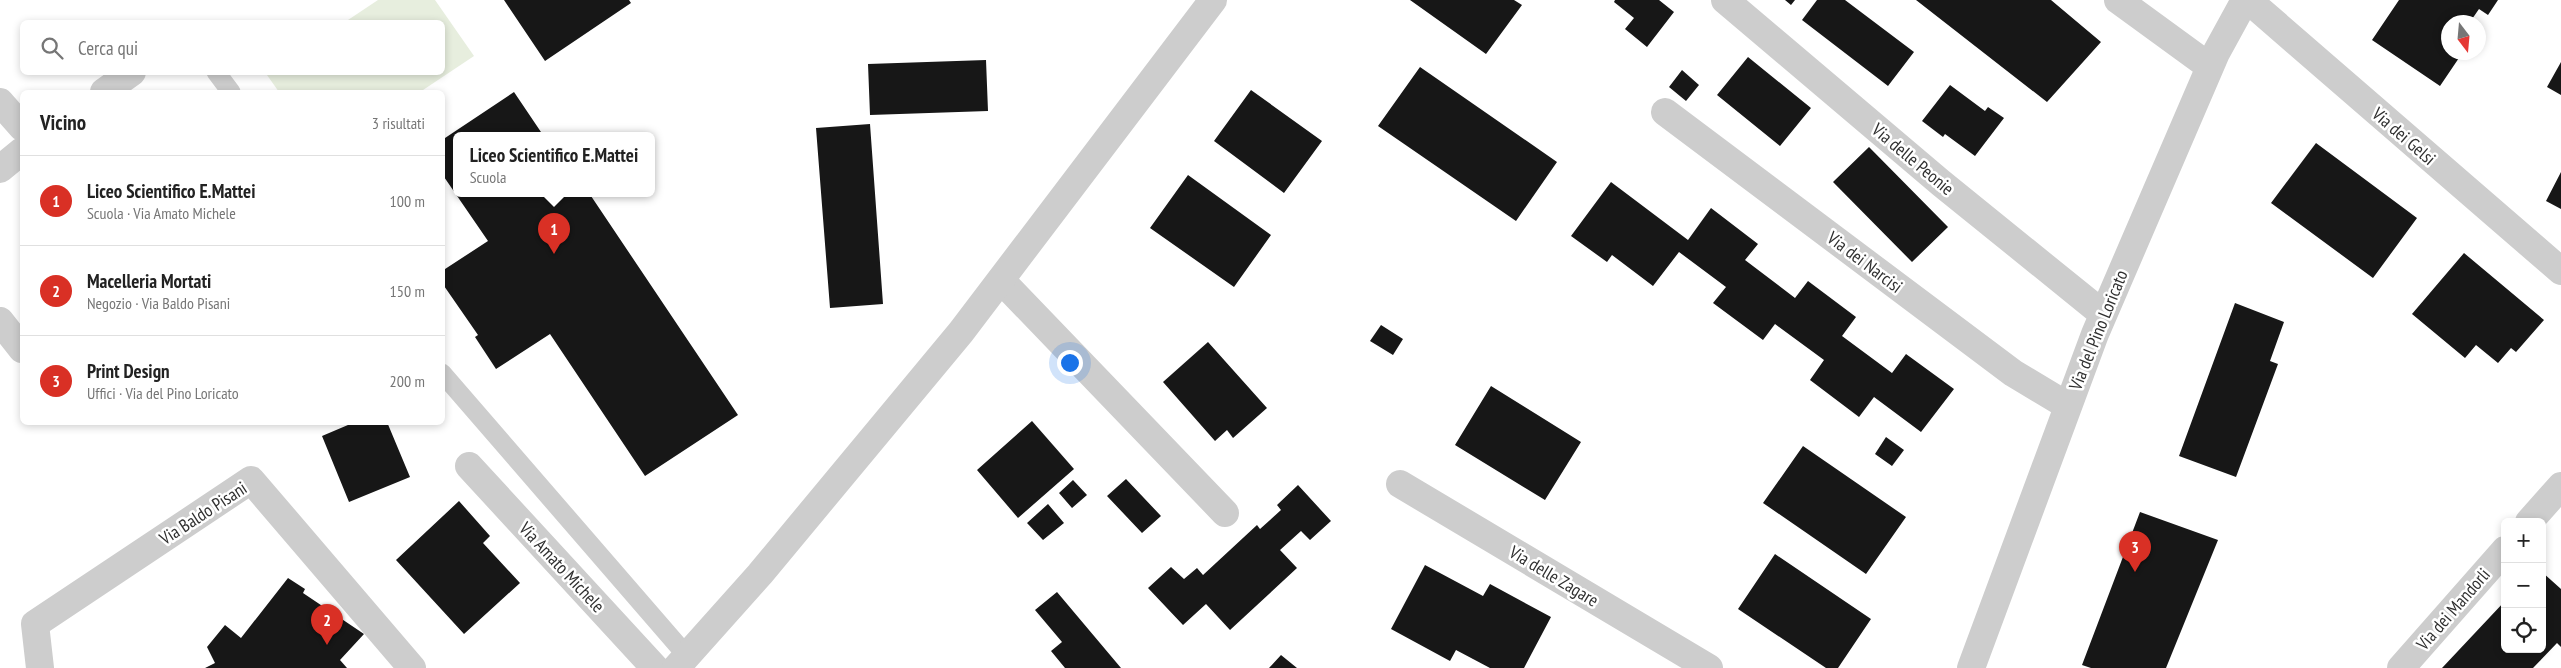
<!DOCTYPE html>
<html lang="it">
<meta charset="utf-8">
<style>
:root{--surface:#fff;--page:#f2f2f2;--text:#222;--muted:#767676;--line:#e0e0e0;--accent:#d93025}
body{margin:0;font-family:"PT Sans Narrow",sans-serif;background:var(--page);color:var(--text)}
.controls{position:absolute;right:15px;bottom:15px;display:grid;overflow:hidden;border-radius:8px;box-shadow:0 2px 8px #0003}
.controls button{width:45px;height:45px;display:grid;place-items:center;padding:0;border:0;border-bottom:1px solid var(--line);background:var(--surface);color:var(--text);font:25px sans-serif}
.compass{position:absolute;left:2441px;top:15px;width:45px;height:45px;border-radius:50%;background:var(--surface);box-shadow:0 2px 8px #0003;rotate:164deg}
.you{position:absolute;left:1069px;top:362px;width:18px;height:18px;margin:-12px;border:4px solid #fff;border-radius:50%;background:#1a73e8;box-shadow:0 0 0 8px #1a73e833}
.badge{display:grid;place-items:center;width:32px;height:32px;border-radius:50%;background:var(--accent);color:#fff;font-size:16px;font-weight:700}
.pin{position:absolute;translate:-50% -41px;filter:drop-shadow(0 1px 2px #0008)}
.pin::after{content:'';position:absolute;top:26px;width:18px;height:15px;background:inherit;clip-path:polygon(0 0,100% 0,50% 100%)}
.popup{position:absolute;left:453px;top:132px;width:202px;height:65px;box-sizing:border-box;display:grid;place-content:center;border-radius:8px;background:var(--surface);filter:drop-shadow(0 1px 4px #0005);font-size:16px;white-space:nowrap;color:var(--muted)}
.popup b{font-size:19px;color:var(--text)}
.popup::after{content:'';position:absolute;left:50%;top:100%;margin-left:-10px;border:10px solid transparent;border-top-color:var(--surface)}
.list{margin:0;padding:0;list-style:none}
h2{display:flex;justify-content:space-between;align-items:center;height:65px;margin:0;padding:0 20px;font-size:21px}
h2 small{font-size:16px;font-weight:400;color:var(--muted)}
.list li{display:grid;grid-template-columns:32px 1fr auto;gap:15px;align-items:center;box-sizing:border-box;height:90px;padding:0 20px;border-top:1px solid var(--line)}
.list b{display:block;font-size:19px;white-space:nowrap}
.list p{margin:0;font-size:16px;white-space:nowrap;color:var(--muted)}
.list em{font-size:16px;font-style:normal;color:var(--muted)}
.icon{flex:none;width:28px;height:28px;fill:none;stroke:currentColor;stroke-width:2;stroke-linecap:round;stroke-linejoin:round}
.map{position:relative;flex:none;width:2561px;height:668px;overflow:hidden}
.search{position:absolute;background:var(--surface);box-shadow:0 2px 8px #0003;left:20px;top:20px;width:425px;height:55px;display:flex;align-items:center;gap:12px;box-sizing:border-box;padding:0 18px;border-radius:8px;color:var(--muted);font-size:19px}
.panel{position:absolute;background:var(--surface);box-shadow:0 2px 8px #0003;left:20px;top:90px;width:425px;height:335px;border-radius:8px}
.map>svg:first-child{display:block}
.green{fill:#e7eede}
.building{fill:#171717}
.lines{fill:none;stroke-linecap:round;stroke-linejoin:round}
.service{stroke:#cdcdcd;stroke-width:19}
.minor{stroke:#cdcdcd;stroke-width:28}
.tertiary{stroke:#cdcdcd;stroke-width:28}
.labels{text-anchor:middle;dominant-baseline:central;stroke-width:5;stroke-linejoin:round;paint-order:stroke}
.street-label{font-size:18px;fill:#303030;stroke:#fff}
</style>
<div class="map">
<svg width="2561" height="668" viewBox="0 0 2561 668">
<rect width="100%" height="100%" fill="#fff"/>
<!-- green -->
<path class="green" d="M 378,0 L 435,0 L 474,56 L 420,92 L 279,92 L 267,75 L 271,73 L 442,72 L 442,22 L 345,22 Z"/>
<!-- building -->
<path class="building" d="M 504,0 L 629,0 L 631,3 L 545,61 Z
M 1410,0 L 1514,0 L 1522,5 L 1486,54 Z
M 1615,0 L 1659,0 L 1674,12 L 1647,47 L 1625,29 L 1634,18 L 1614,2 Z
M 1785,0 L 1795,0 L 1791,5 Z
M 1817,0 L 1845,0 L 1914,52 L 1888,86 L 1802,20 Z
M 1916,0 L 2051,0 L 2101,42 L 2047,102 Z
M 2399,0 L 2498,0 L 2488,15 L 2479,9 L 2470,22 L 2448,22 L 2448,52 L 2463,52 L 2440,86 L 2372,40 Z
M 1748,57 L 1811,108 L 1780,146 L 1717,95 Z
M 986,60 L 988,111 L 870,115 L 868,64 Z
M 2561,62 L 2561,95 L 2547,87 Z
M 1420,67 L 1557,162 L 1516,221 L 1378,126 Z
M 1682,70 L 1699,85 L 1686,101 L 1669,87 Z
M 1950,85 L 1985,111 L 1988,107 L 2004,118 L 1975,156 L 1945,134 L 1943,137 L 1922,121 Z
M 1251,90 L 1322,141 L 1284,193 L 1214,141 Z
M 514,92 L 543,135 L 456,135 L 456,193 L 589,193 L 738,415 L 645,476 L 550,334 L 496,369 L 475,337 L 478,335 L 442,283 L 442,271 L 488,241 L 442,174 L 442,140 Z
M 870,124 L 883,304 L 830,308 L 816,128 Z
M 2316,143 L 2417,218 L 2373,278 L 2271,203 Z
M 1869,147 L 1948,227 L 1912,262 L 1833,182 Z
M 2561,172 L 2561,209 L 2546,201 Z
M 1188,175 L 1271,235 L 1234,287 L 1150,228 Z
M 1611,182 L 1688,240 L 1711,208 L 1758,244 L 1745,260 L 1795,298 L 1808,281 L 1856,317 L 1842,336 L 1892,373 L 1906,354 L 1954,389 L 1921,432 L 1874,397 L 1859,417 L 1810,380 L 1824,360 L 1775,324 L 1763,340 L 1713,303 L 1726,287 L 1679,252 L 1653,286 L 1612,255 L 1607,262 L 1571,236 Z
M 2464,253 L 2544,320 L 2516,352 L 2511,348 L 2498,363 L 2476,345 L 2465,358 L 2412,314 Z
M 2235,303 L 2284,322 L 2270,361 L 2278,364 L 2236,477 L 2179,456 Z
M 1381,325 L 1403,339 L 1393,355 L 1370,341 Z
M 1208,342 L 1267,408 L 1233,438 L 1227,430 L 1215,441 L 1163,382 Z
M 1491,386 L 1581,442 L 1545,500 L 1455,445 Z
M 1032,421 L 1074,469 L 1018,518 L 977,470 Z
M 355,422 L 387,422 L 410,477 L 349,502 L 322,436 Z
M 1886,437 L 1904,450 L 1892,466 L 1875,454 Z
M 1803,446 L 1906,517 L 1866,574 L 1763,503 Z
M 1126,479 L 1161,516 L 1142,533 L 1107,496 Z
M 1073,480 L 1087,495 L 1072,508 L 1059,493 Z
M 1298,485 L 1331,521 L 1310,540 L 1301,531 L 1280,550 L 1297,568 L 1230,630 L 1206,604 L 1183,625 L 1148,588 L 1171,567 L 1184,579 L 1197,568 L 1203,575 L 1257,525 L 1260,529 L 1281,510 L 1277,505 Z
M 459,501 L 490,536 L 483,543 L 520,583 L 464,634 L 396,560 Z
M 1048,504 L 1064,523 L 1043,540 L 1027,523 Z
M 2140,512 L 2218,540 L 2166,668 L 2091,668 L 2082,665 Z
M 1775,554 L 1871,619 L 1838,668 L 1826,668 L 1738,609 Z
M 1425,565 L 1483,596 L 1490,584 L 1551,617 L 1524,668 L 1490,668 L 1456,650 L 1450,661 L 1391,629 Z
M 2542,572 L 2561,589 L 2561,647 L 2557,643 L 2533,668 L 2442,668 L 2505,601 L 2505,649 L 2542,649 Z
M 288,578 L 305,589 L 303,593 L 364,634 L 340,660 L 347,668 L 205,668 L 215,663 L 207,647 L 225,625 L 241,638 Z
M 1057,592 L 1121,668 L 1065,668 L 1051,651 L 1062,642 L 1035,610 Z
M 1281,655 L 1297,668 L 1269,668 Z"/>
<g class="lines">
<!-- service -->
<path class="service" d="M 216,72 L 231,92
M 442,373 L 687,656"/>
<!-- minor -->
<path class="minor" d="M 1725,0 L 1941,183 L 2103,314
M 2118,0 L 2210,67
M 2248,0 L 2561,271
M 104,92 L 132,72
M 0,102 L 22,127
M 1665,112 L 2013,373 L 2068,406
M 0,169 L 22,151
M 1001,280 L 1225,513
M 0,321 L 22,349
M 469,466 L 655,668
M 1400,484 L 1709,668
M 2529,522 L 2561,486
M 40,668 L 35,624 L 251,480 L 412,668
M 1971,668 L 2095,334 L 2216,53 L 2245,0
M 2401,668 L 2505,550"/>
<!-- tertiary -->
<path class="tertiary" d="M 676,668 L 760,574 L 961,332 L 1213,0"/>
</g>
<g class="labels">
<!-- street labels -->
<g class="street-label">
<text transform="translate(2404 136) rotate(41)">Via dei Gelsi</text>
<text transform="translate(1913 159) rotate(40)">Via delle Peonie</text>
<text transform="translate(1865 262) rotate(37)">Via dei Narcisi</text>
<text transform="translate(2098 330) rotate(-68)">Via del Pino Loricato</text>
<text transform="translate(203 513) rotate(-33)">Via Baldo Pisani</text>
<text transform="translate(562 567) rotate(47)">Via Amato Michele</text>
<text transform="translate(1554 576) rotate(31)">Via delle Zagare</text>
<text transform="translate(2453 609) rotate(-49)">Via dei Mandorli</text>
</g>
</g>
</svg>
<div class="controls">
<button>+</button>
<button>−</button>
<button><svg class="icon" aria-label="locate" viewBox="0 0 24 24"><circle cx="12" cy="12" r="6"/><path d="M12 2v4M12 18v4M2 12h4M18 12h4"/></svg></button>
</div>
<svg class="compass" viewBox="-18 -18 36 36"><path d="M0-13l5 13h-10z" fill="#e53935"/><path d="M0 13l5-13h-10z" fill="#767676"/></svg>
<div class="you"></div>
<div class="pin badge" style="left:554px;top:254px">1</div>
<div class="popup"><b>Liceo Scientifico E.Mattei</b>Scuola</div>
<div class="pin badge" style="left:327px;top:645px">2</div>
<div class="pin badge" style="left:2135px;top:572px">3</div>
<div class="search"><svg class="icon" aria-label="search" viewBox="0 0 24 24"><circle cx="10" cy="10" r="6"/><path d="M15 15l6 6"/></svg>Cerca qui</div>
<section class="panel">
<h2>Vicino<small>3 risultati</small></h2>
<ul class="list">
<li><span class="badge">1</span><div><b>Liceo Scientifico E.Mattei</b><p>Scuola · Via Amato Michele</p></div><em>100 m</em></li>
<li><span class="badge">2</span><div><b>Macelleria Mortati</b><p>Negozio · Via Baldo Pisani</p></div><em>150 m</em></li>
<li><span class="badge">3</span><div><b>Print Design</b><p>Uffici · Via del Pino Loricato</p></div><em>200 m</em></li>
</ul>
</section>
</div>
